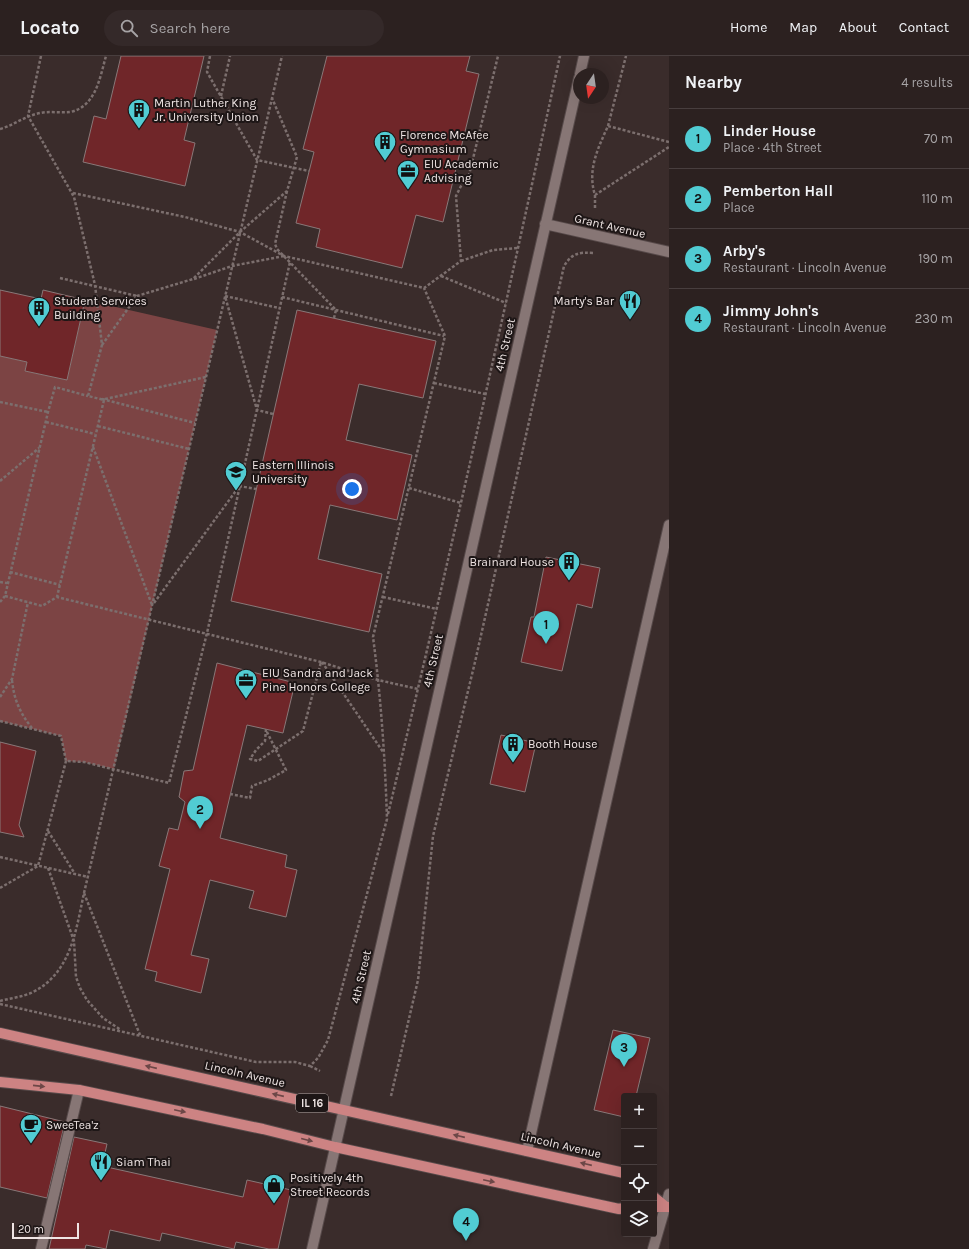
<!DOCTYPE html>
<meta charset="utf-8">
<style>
:root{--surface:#2c2120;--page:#342929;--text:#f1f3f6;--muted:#a6a3a5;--line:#483e3e;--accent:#51ccd3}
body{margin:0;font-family:Karla,sans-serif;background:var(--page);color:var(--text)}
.controls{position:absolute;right:12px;bottom:12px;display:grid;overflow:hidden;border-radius:4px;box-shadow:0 4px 16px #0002}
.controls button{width:36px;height:36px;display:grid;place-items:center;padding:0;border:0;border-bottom:1px solid var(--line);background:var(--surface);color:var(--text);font:20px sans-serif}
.compass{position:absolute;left:573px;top:12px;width:36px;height:36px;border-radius:50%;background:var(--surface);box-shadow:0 4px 16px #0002;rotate:193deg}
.scale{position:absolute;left:12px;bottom:10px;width:67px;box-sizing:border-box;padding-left:4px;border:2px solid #efe5e4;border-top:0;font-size:11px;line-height:14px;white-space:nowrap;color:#efe5e4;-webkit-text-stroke:3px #1d1616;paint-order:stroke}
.you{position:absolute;left:352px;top:433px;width:14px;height:14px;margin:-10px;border:3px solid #fff;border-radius:50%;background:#1a73e8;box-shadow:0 0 0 6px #1a73e833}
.badge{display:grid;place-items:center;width:26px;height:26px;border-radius:50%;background:var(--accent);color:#111;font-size:13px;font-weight:700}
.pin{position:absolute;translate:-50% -33px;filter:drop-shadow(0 1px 2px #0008)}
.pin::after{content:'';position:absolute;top:21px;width:14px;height:12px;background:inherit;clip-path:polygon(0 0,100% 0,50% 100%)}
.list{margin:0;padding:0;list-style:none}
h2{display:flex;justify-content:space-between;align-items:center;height:52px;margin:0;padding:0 16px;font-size:17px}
h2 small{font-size:13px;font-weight:400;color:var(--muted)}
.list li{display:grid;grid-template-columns:26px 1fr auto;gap:12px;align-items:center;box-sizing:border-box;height:60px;padding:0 16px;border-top:1px solid var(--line)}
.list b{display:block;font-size:15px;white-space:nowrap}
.list p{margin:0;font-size:13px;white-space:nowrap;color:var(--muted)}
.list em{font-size:13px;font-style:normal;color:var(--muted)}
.icon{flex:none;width:22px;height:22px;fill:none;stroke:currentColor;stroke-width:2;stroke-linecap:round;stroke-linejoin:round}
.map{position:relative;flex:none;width:669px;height:1193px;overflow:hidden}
header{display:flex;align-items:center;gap:24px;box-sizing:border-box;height:56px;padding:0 20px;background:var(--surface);border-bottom:1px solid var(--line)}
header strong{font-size:19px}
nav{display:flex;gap:22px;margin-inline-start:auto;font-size:14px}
.search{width:280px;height:36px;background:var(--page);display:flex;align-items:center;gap:10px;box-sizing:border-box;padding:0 14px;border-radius:22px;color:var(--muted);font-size:15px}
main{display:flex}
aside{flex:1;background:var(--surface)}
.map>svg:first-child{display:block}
.green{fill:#7c4444}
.building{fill:#702629;stroke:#897878}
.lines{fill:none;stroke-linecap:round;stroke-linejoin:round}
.minor-casing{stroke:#574a4a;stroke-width:12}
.major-casing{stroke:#574a4a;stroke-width:12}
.path{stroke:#7c6f6e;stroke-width:2.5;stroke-dasharray:3 2;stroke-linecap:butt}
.minor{stroke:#877675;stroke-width:10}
.major{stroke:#cd8383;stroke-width:10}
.oneway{fill:#6c4747}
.labels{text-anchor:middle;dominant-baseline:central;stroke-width:4;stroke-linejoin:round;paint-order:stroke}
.shield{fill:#1d1616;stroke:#b0a7a6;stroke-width:1}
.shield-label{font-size:11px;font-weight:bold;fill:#efe5e4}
.poi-label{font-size:12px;fill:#efe5e4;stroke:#1d1616;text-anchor:start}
.street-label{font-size:12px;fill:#efe5e4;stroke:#1d1616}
</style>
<header>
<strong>Locato</strong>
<div class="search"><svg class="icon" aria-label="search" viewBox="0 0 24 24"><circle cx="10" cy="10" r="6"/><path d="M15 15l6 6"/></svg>Search here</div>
<nav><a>Home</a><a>Map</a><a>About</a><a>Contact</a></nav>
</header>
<main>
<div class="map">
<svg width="669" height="1193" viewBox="0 0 669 1193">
<rect width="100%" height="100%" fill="#3a2c2b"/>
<!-- green -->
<path class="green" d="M 85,244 L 217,274 L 114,713 L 84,706 L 66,705 L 61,680 L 0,665 L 0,300 L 27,306 L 25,315 L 67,324 Z"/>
<!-- building -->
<path class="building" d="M 121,0 L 204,0 L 184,84 L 195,87 L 185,130 L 83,106 L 94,60 L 106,63 Z
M 327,0 L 470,0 L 466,15 L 479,18 L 443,166 L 416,159 L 402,212 L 316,191 L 320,173 L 296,167 L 314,96 L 303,93 Z
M 0,234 L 41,243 L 43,234 L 85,244 L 67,324 L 25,315 L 27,306 L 0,300 Z
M 297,254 L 436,285 L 423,342 L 359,328 L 346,384 L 412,399 L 397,464 L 330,449 L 318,503 L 382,518 L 369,576 L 231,545 Z
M 546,501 L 600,512 L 592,552 L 577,548 L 562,615 L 521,606 L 531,561 L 534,561 Z
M 217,607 L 295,627 L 283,677 L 247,669 L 220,782 L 287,799 L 285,811 L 297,814 L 286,861 L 249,852 L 254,835 L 210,824 L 191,899 L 209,903 L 201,937 L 155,925 L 157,916 L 145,913 L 170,813 L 159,810 L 169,772 L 178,774 L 185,746 L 179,741 L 184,715 L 193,714 Z
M 501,679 L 536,687 L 525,736 L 490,728 Z
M 0,686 L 36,695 L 19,769 L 24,781 L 0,776 Z
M 613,974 L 650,982 L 636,1040 L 624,1040 L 624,1061 L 594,1054 Z
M 0,1050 L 65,1066 L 47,1142 L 0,1131 Z
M 74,1081 L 107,1088 L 102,1110 L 243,1141 L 247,1124 L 291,1134 L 278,1193 L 269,1193 L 236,1186 L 234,1193 L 162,1177 L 160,1185 L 110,1174 L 106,1193 L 86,1189 L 85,1193 L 49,1193 Z"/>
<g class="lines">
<!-- minor casing -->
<g class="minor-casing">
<path id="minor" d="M 580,18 L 584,0
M 545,168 L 669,196
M 527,1095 L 669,469
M 41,1193 L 79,1034
M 312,1193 L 579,22
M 653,1193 L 669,1138"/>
</g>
<!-- major casing -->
<g class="major-casing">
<path id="major" d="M 0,977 L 624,1117
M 0,1026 L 79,1034 L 263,1073 L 335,1091 L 619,1153 L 624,1152
M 654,1141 L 665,1150
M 654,1151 L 669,1151"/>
</g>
<!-- path -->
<path class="path" d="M 41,0 L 28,60 L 74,141 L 95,229 L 102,289 L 88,340 L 104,344 L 57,541
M 210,0 L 207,16 L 257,104 L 309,115
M 221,40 L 230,0
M 608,70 L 626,0
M 0,73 C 14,69 25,60 40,57 C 49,55 60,57 70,56 C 96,51 100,21 106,0
M 669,86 L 608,70 C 598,92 587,114 595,139 L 669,91
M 287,135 L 275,188 L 277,193 L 336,254 L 334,262
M 73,137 L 185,161 L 240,176 L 284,200 L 424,232 L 461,205 L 456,140 L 463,126 L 469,119 L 498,0
M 595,139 L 595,154
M 461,205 L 493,194 L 518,192
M 441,220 L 506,247
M 60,222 L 137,240
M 194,223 L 232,210 L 284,200
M 282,241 L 444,280
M 102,289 L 137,240 L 193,223 L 240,176 L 287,135 L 297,101 L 272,42
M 434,327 L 485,338
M 102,343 L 195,367
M 105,343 L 206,321
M 0,346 L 48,356
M 273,358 L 257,354 L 225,240 L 279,252
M 46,366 L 95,378
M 98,370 L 189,393
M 93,391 L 152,549
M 0,425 L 39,392
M 239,430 L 256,433
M 409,432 L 461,447
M 10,516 L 60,529
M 0,526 L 7,527
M 5,540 L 42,550 L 57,541 L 321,606 L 378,624 L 418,633
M 383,541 L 437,553
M 0,546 L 5,540 L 48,356 L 55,331 L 88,340
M 154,547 L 238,432
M 322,606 L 383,696
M 12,624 C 14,644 20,657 32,672
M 0,641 L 12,623 L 28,546
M 0,665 L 61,680 L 66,705 L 84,706 L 169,727 L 207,577 L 290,206
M 266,673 L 265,685 L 256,694 L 250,703 L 258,705 L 303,675 L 321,606
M 230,738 L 250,742 L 252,730 L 268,724 L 286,714 L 266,674
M 388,758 C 449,506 505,253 560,0
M 48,775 L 75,818
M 0,801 L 88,821
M 48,812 L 74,885 L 76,921 L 80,932 L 87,944 L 103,962 L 121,974
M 0,832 L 38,810 L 66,705
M 84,837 L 140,979
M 0,945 C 11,942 23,941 33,936 C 71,917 76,874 84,837 L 282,0
M 0,948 L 256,1006 L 295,1006 L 310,1010 L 318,1002 L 328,984 L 387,763 C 385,702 381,642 373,581 L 445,280 L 424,232
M 310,1010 L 320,1015
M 391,1040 L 418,924 L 433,780 L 475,606 L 564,210 C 572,197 579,196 594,197"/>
<!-- minor -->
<use href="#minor" class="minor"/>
<!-- major -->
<use href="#major" class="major"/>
</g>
<!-- one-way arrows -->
<defs><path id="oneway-solid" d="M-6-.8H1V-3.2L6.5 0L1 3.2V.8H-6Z"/></defs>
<g class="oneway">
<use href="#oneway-solid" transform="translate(151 1011) rotate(-167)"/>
<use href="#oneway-solid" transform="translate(39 1030) rotate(6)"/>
<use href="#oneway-solid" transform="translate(278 1039) rotate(-167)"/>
<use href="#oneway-solid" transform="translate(180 1055) rotate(12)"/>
<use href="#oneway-solid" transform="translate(459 1080) rotate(-167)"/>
<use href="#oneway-solid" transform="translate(307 1084) rotate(14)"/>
<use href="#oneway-solid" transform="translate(586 1108) rotate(-167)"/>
<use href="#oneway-solid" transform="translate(489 1125) rotate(12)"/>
</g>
<!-- icons -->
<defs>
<g id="building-pin" transform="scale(1.15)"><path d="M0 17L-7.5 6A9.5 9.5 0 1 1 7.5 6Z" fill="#51ccd3" stroke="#1d1616"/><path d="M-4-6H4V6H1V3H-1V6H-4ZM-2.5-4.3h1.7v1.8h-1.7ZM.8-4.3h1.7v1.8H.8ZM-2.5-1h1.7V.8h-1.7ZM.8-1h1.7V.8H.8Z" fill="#111"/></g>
<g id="office-pin" transform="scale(1.15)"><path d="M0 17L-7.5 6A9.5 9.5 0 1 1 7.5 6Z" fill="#51ccd3" stroke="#1d1616"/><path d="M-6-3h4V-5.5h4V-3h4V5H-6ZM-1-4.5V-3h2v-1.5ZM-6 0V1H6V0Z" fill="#111"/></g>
<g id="restaurant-pin" transform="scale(1.15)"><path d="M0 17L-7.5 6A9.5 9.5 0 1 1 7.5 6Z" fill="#51ccd3" stroke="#1d1616"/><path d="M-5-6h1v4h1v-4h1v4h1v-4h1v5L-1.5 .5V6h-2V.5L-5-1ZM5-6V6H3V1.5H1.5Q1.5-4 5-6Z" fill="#111"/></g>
<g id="university-pin" transform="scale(1.15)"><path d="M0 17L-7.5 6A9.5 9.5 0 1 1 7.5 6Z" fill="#51ccd3" stroke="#1d1616"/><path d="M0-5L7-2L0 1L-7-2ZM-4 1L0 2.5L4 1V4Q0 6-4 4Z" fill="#111"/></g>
<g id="cafe-pin" transform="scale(1.15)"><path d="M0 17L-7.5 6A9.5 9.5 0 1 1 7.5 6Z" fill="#51ccd3" stroke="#1d1616"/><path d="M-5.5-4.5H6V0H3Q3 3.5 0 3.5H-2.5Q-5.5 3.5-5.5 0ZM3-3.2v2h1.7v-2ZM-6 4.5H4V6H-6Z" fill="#111"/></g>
<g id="shop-pin" transform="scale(1.15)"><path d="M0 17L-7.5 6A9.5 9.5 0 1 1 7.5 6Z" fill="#51ccd3" stroke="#1d1616"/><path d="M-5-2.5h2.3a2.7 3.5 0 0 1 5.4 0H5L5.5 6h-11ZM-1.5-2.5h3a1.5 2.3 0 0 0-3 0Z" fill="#111"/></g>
</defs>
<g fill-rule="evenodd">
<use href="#building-pin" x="139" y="54"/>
<use href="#building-pin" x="385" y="86"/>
<use href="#office-pin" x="408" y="115"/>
<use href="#restaurant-pin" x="630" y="245"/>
<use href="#building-pin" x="39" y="252"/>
<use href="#university-pin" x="236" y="416"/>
<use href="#building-pin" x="569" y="506"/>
<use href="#office-pin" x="246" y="624"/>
<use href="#building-pin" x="513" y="688"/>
<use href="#cafe-pin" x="31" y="1069"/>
<use href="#restaurant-pin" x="101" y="1106"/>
<use href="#shop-pin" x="274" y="1129"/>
</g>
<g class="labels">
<!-- shield labels -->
<rect class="shield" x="296" y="1038" width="32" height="18" rx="3"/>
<g class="shield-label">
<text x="312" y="1047">IL 16</text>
</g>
<!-- poi labels -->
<g class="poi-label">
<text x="154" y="47">Martin Luther King<tspan x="154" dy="14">Jr. University Union</tspan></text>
<text x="400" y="79">Florence McAfee<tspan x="400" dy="14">Gymnasium</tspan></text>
<text x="424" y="108">EIU Academic<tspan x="424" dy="14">Advising</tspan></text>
<text x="54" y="245">Student Services<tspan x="54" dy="14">Building</tspan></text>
<text x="614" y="245" text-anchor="end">Marty's Bar</text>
<text x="252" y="409">Eastern Illinois<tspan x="252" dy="14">University</tspan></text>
<text x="554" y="506" text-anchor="end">Brainard House</text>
<text x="262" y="617">EIU Sandra and Jack<tspan x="262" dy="14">Pine Honors College</tspan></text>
<text x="528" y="688">Booth House</text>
<text x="46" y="1069">SweeTea'z</text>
<text x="116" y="1106">Siam Thai</text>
<text x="290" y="1122">Positively 4th<tspan x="290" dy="14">Street Records</tspan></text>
</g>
<!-- street labels -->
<g class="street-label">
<text transform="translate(610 170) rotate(13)">Grant Avenue</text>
<text transform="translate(505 289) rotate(-77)">4th Street</text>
<text transform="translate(433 605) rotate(-77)">4th Street</text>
<text transform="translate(361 921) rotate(-77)">4th Street</text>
<text transform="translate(245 1018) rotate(13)">Lincoln Avenue</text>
<text transform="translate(561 1089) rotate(13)">Lincoln Avenue</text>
</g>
</g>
</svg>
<div class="controls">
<button>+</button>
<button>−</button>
<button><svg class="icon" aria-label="locate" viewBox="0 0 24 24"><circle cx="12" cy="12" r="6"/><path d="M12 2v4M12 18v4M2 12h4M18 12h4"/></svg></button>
<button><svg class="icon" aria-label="layers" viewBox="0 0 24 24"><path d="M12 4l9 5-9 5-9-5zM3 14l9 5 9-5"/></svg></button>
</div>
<svg class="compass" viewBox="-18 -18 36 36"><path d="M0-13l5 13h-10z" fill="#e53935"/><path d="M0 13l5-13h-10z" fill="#a6a3a5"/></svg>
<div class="scale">20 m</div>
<div class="you"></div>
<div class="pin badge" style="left:546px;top:588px">1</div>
<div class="pin badge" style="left:200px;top:773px">2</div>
<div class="pin badge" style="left:624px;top:1011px">3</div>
<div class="pin badge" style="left:466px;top:1185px">4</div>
</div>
<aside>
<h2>Nearby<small>4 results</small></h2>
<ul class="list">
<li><span class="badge">1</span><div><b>Linder House</b><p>Place · 4th Street</p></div><em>70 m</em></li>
<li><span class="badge">2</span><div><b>Pemberton Hall</b><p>Place</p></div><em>110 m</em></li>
<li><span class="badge">3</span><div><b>Arby's</b><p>Restaurant · Lincoln Avenue</p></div><em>190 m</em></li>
<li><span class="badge">4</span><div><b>Jimmy John's</b><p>Restaurant · Lincoln Avenue</p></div><em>230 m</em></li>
</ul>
</aside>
</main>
